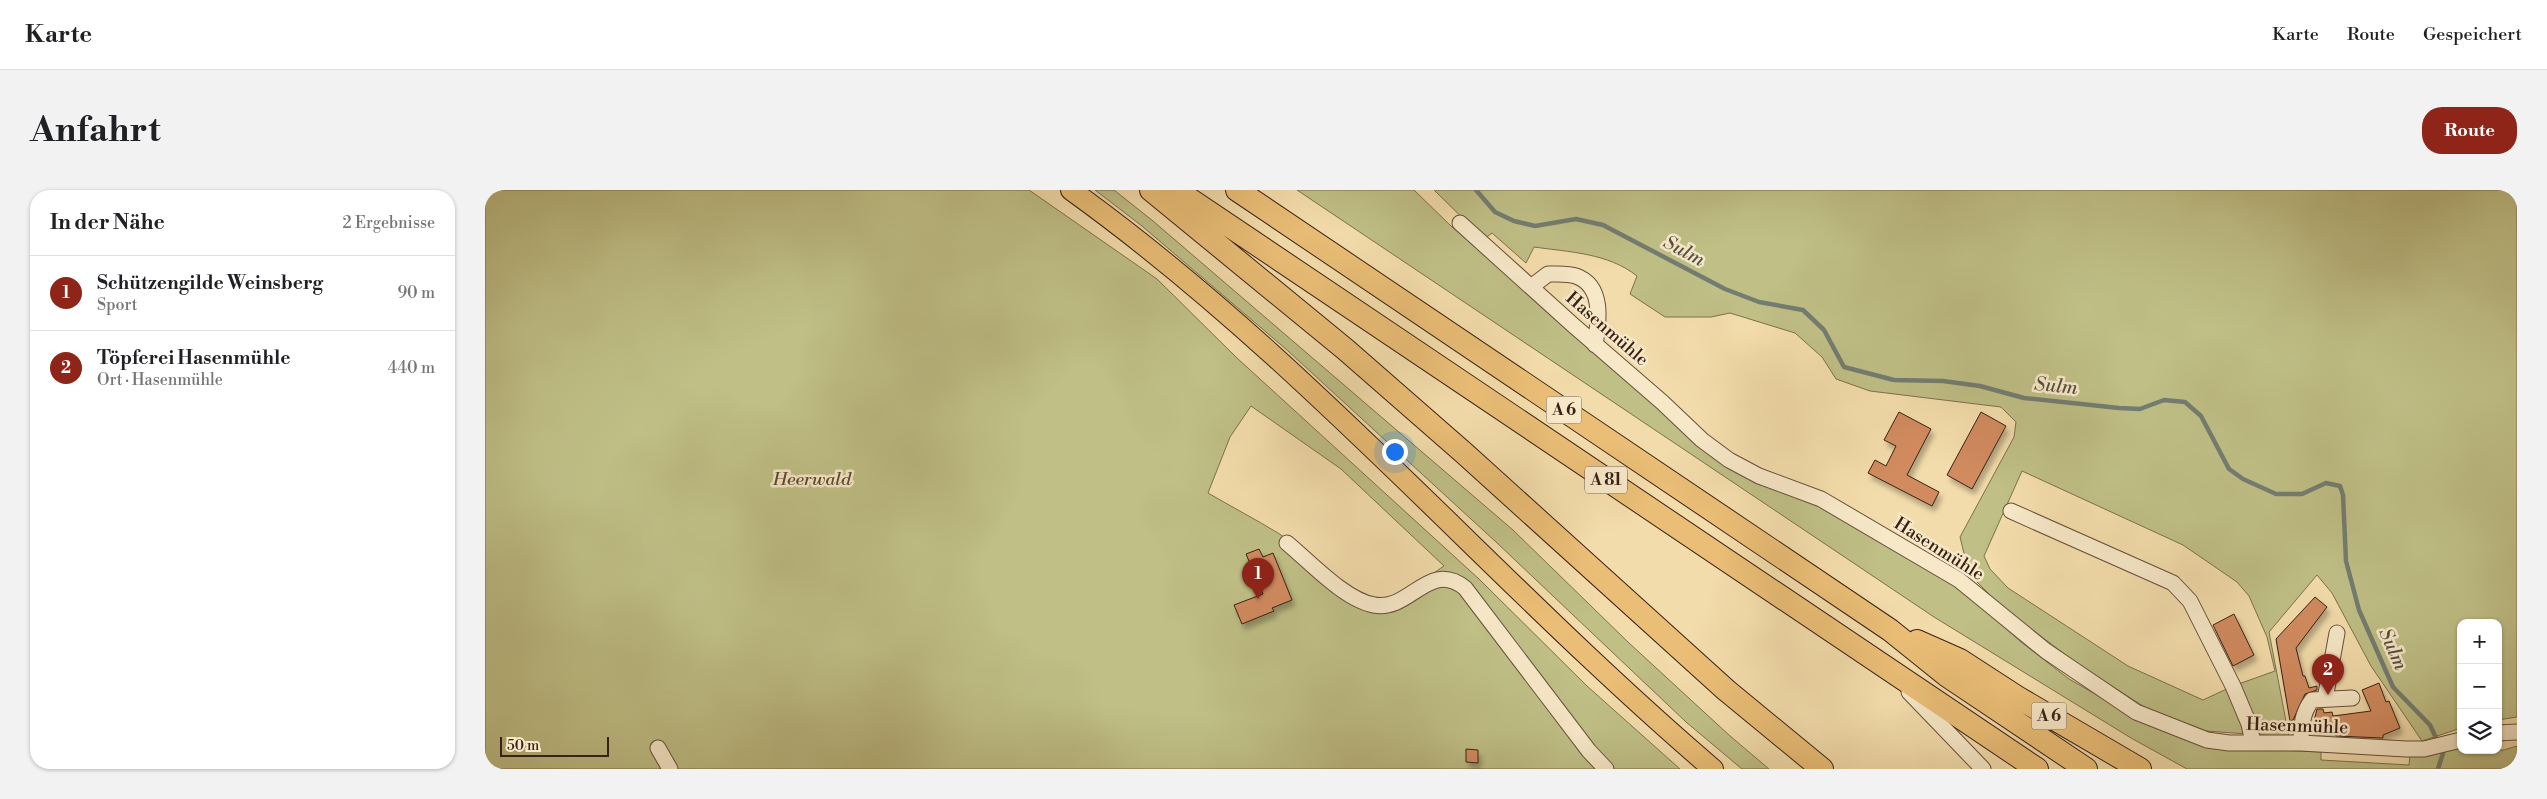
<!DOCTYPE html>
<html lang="de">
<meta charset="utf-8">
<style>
:root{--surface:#fff;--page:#f2f2f2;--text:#202124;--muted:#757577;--line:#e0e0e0;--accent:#8f2418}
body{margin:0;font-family:"Libre Bodoni",serif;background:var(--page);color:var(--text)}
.controls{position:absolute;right:15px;bottom:15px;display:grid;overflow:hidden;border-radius:10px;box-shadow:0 1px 4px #0004}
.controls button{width:45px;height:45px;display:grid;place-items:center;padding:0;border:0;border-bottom:1px solid var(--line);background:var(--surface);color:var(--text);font:25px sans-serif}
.scale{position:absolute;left:15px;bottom:12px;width:109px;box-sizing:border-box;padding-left:5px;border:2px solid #382116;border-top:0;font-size:14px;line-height:18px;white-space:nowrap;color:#382116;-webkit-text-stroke:4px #f7e8c8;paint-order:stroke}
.you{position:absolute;left:909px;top:261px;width:18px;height:18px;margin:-12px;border:4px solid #fff;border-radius:50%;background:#1a73e8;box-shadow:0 0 0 8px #1a73e833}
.badge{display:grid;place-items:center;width:32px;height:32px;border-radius:50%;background:var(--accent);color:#fff;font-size:16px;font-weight:700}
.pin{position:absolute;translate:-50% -41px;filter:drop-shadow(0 1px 2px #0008)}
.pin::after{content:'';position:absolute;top:26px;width:18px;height:15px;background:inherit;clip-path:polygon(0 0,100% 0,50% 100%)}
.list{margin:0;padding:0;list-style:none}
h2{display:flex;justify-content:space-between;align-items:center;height:65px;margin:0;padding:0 20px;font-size:21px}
h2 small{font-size:16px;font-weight:400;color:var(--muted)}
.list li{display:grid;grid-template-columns:32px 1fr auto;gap:15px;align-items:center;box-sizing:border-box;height:75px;padding:0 20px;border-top:1px solid var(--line)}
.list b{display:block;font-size:19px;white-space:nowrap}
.list p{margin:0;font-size:16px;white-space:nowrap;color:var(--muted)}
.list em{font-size:16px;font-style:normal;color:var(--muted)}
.icon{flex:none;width:28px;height:28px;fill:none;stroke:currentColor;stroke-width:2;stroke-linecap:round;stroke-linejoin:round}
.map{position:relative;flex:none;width:2032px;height:579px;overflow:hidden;border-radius:20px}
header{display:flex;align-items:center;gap:30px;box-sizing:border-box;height:70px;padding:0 25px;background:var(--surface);border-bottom:1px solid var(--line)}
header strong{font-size:24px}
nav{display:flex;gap:28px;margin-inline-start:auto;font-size:18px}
.intro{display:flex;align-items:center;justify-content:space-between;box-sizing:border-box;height:120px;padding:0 30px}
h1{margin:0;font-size:35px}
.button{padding:12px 22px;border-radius:20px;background:var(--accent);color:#fff;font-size:18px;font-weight:700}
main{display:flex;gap:30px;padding:0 30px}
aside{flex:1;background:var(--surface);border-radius:20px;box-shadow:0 1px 4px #0004}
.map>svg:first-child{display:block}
.green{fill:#bfbf86;stroke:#7c704e;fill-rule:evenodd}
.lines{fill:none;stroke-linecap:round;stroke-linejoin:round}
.stream{stroke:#737d71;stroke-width:4.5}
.building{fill:#d18b5f;stroke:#382116;filter:url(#shadow)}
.minor-casing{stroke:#67503b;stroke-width:17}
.major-casing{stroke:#382116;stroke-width:22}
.highway-casing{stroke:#382116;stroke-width:24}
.minor{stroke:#f7e8c8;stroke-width:15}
.major{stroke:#eabe76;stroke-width:20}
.highway{stroke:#eabe76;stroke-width:22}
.labels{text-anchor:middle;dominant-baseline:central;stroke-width:5;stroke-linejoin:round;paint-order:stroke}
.shield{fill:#f7e8c8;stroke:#715d4b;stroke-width:1}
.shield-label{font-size:16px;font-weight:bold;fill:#382116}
.street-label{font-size:18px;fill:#382116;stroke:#f7e8c8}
.park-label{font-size:18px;font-style:italic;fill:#5a4832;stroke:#f7e8c8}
.water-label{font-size:19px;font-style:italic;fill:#564f43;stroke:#f7e8c8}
</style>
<header>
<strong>Karte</strong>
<nav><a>Karte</a><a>Route</a><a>Gespeichert</a></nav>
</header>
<div class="intro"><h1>Anfahrt</h1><a class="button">Route</a></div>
<main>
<aside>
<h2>In der Nähe<small>2 Ergebnisse</small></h2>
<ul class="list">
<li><span class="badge">1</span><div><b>Schützengilde Weinsberg</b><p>Sport</p></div><em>90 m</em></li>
<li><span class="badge">2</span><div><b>Töpferei Hasenmühle</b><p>Ort · Hasenmühle</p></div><em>440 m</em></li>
</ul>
</aside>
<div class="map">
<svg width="2032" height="579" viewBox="0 0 2032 579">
<defs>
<filter id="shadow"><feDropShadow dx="3" dy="5.5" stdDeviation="2.5" flood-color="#0004"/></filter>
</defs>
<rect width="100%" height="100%" fill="#f3dcab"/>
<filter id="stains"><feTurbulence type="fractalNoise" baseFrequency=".004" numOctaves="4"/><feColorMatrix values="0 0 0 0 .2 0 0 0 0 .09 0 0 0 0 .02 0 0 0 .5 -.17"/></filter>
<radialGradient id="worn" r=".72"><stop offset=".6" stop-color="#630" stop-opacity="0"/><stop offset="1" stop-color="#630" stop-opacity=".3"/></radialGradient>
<!-- green -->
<path class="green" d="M 0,0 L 544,0 L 672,89 L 752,168 L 994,389 L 1102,496 L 1195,579 L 0,579 ZM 766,216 L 856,279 L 959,376 C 942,387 920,406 899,409 C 874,412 816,358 793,343 C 770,329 747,317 723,303 L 745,247 Z
M 610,0 L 629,0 L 668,31 L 1028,340 L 1144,453 L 1244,545 L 1284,579 L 1257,579 L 1201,532 L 1011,352 L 802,160 L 657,36 Z
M 812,0 L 929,0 L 966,36 L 1169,212 L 1220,261 L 1335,316 L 1469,393 L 1536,452 L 1584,489 L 1666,536 L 1706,551 L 1745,558 L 1836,562 L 1836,570 L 1924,575 L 1925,566 L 1976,556 L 1976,560 L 1981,562 L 2019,560 L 2032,556 L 2032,579 L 1702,579 L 1646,548 L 1449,427 Z
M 949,0 L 2032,0 L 2032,527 L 2013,530 L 2013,433 L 1976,433 L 1976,538 L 1937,551 L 1886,476 L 1847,403 L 1832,385 L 1784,442 L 1804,547 L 1721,541 L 1661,518 L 1593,474 L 1518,418 L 1484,384 L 1475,347 L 1529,247 L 1531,232 L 1516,217 L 1385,201 L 1351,189 L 1337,167 L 1310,143 L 1245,123 L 1226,127 L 1180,127 L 1145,104 L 1152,86 C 1123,63 1084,62 1049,57 L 1041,73 L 1007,43 L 999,49 ZM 1537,281 L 1698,355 L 1752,392 L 1764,406 L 1782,447 L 1790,481 L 1748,496 L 1718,510 L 1643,476 L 1523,398 L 1505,379 L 1499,366 Z"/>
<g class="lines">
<!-- stream -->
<path class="stream" d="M 991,0 L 1010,22 L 1029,31 L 1050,36 L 1091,29 L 1118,35 L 1240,99 L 1274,112 L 1318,120 L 1339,140 L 1359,177 L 1409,190 L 1458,191 L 1495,196 L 1539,208 L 1634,218 L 1655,219 L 1679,210 L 1700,212 L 1716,226 L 1744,279 L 1758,289 L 1791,304 L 1817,304 L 1841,293 L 1855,296 L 1858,305 L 1861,371 L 1874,420 L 1908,497 L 1945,535 L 1958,563 L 1953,579"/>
</g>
<!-- building -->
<path class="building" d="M 1414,222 L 1446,239 L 1422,285 L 1454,302 L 1447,316 L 1383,283 L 1390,270 L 1401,276 L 1411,256 L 1399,250 Z
M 1496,222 L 1521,236 L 1487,299 L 1462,285 Z
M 774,359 L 778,367 L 788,363 L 807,410 L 787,418 L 789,421 L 757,434 L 749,415 L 778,404 L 761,364 Z
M 1830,407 L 1842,417 L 1811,458 L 1818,486 L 1820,486 L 1824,498 L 1832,496 L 1832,500 L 1820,504 L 1808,530 L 1805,531 L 1791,449 Z
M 1749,424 L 1769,465 L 1748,476 L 1728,435 Z
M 1894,493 L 1901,512 L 1904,511 L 1915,538 L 1898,545 L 1898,548 L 1851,546 L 1850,540 L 1826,543 L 1832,519 L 1838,519 L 1839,523 L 1847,522 L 1848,526 L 1886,521 L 1877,500 Z
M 981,559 L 993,560 L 993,573 L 981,572 Z"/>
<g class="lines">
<!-- minor casing -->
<g class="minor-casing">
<path id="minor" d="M 975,33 L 1088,135 L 1177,212 L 1217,250 L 1244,270 L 1274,286 L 1336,309 L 1474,390 L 1561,461 L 1651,522 L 1722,550 L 1744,553 L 1816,553 L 1921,559 L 1939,559 L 1976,550
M 1046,97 L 1063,84 C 1072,84 1083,83 1091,86 C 1119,96 1114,131 1110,155
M 1526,321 L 1688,393 L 1705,411 L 1748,496 L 1764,534 L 1768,553
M 802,353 C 825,372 860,410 889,415 C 925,422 944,369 980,398 L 1104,561 L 1121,579
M 1424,502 L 1498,579
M 1840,509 L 1852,443
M 2013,543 L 2032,542
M 1816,553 C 1816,537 1817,523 1827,510 L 1867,508
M 173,558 L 185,579"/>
</g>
<!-- major casing -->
<g class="major-casing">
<path id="major" d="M 586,0 C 821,169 1009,392 1228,579"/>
</g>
<!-- highway casing -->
<g class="highway-casing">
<path id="highway" d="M 666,0 L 860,159 L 979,263 L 1241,500 L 1337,579
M 691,0 L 1552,579
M 752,0 L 1405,440 L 1461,485 L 1601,579
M 1432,451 L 1475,470 L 1532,507 L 1655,579"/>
</g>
<!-- minor -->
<use href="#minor" class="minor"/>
<!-- major -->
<use href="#major" class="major"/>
<!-- highway -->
<use href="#highway" class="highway"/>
</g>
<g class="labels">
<!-- shield labels -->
<g class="shield">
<rect x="1061.5" y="206.5" width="35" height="27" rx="4"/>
<rect x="1100" y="276.5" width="42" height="27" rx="4"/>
<rect x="1546.5" y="512.5" width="35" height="27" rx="4"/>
</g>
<g class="shield-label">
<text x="1079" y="220">A 6</text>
<text x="1121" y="290">A 81</text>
<text x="1564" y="526">A 6</text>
</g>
<!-- street labels -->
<g class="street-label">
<text transform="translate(1122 139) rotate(41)">Hasenmühle</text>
<text transform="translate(1454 359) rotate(32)">Hasenmühle</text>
<text transform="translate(1812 536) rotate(2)">Hasenmühle</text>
</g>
<!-- park labels -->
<g class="park-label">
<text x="327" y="289">Heerwald</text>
</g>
<!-- water labels -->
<g class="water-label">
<text transform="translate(1199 61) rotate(28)">Sulm</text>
<text transform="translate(1571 196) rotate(6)">Sulm</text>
<text transform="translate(1908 459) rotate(66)">Sulm</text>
</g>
</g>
<rect width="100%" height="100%" filter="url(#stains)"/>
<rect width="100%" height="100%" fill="url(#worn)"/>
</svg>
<div class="controls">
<button>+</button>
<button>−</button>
<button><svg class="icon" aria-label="layers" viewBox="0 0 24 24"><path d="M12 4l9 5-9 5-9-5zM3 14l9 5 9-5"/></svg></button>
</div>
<div class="scale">50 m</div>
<div class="you"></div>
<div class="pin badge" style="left:773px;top:409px">1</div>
<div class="pin badge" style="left:1843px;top:505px">2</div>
</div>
</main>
